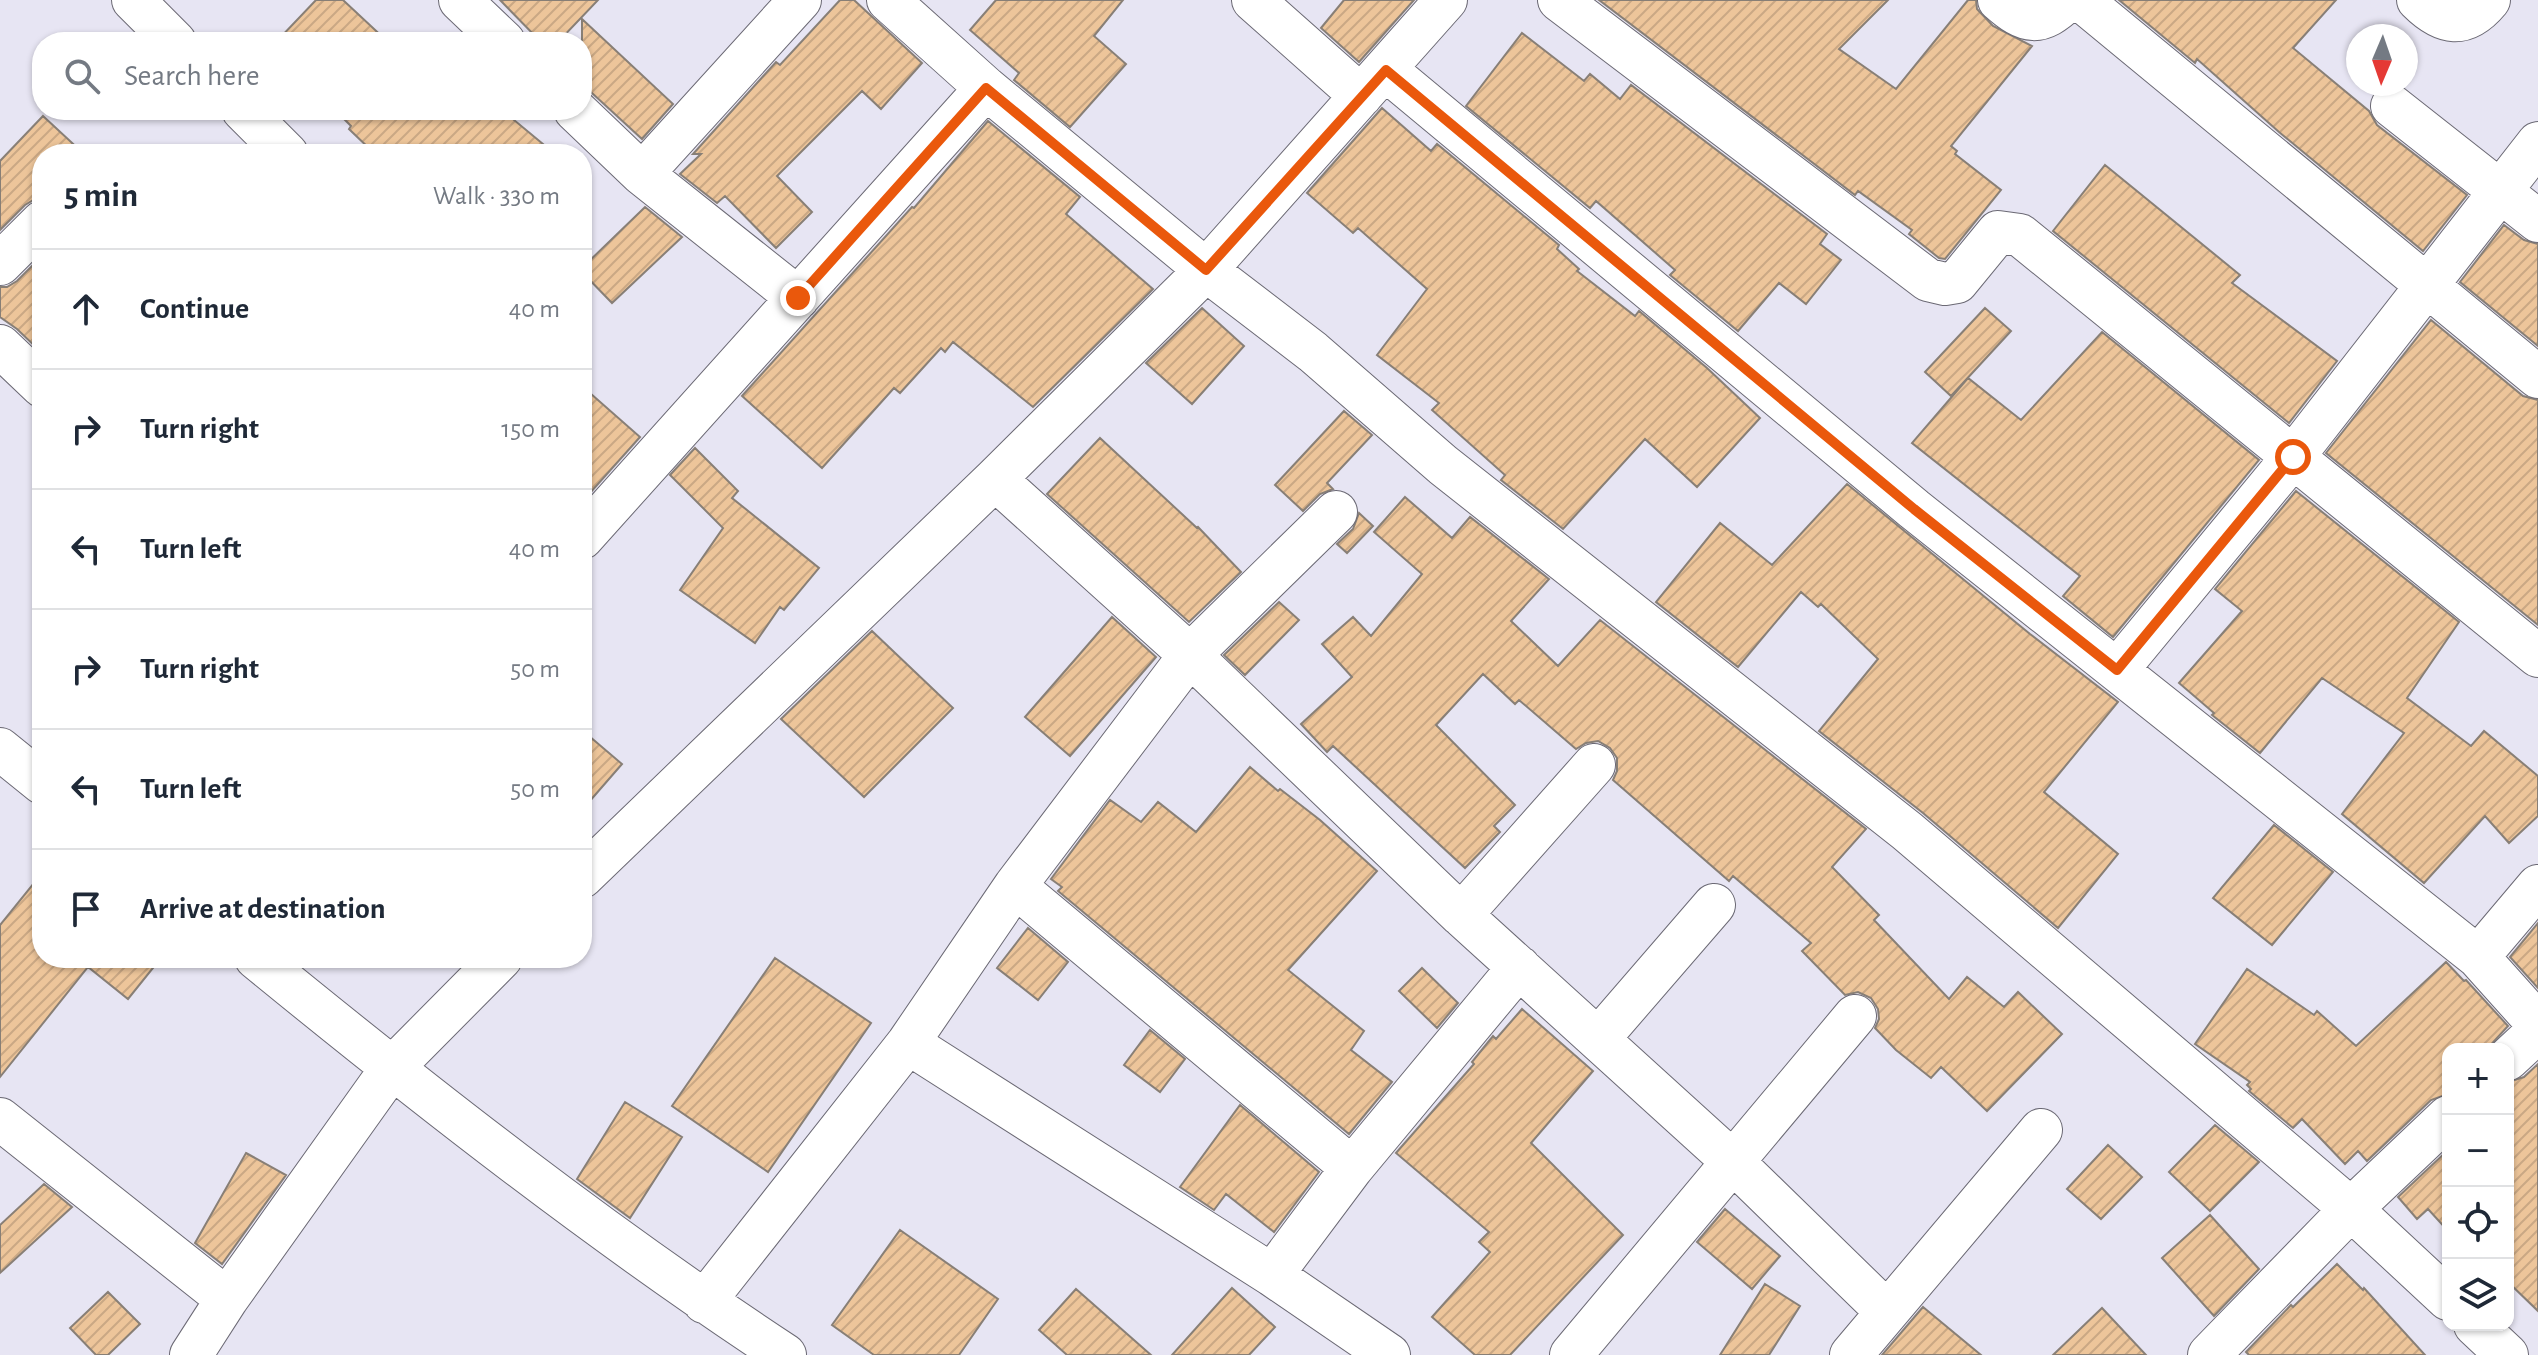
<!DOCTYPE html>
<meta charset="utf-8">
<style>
:root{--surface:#fff;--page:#f6f6f7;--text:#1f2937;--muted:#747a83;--line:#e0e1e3}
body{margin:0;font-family:"Alegreya Sans",sans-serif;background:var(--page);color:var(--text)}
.controls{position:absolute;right:24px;bottom:24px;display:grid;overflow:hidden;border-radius:16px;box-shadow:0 2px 6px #0004}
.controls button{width:72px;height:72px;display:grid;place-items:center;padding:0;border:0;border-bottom:2px solid var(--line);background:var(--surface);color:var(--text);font:40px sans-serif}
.compass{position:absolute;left:2346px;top:24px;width:72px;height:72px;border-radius:50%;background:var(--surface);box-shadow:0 2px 6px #0004;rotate:182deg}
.stop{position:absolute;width:24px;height:24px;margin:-18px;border:6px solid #ea580c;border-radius:50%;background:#fff}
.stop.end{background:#ea580c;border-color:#fff;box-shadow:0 2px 8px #0008}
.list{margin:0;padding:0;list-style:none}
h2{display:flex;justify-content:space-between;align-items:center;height:104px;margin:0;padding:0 32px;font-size:34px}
h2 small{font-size:26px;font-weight:400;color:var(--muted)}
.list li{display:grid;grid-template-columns:52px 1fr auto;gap:24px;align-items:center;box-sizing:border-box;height:120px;padding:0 32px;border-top:2px solid var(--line)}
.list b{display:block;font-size:30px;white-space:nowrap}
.list em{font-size:26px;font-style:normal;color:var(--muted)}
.icon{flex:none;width:44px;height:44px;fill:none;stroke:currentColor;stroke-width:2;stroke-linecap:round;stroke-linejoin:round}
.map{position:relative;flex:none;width:2538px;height:1355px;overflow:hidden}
.search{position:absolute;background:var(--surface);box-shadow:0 2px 6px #0004;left:32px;top:32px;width:560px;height:88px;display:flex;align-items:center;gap:20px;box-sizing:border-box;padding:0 28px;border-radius:32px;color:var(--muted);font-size:30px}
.panel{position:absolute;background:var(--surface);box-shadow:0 2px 6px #0004;left:32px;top:144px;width:560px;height:824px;border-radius:32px}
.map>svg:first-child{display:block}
.building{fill:url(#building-hatch);stroke:#887f76;stroke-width:2}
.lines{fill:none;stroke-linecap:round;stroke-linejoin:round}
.street-casing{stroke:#6b6974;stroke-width:44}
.street{stroke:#fff;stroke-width:42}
.route{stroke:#ea580c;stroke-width:10}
</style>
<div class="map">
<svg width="2538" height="1355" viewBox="0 0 2538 1355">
<defs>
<pattern id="building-hatch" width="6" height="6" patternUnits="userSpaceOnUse" patternTransform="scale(2)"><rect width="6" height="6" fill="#edc59a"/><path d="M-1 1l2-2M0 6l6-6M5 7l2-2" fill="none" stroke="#caa884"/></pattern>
</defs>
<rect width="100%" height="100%" fill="#e7e5f3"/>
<!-- building -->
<path class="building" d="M 316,0 L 343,0 L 388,42 L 276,42 Z
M 500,0 L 598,0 L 558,42 L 541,42 Z
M 840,0 L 854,0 L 922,63 L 881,109 L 862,91 L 777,176 L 812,212 L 776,248 L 725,196 L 717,203 L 680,174 L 701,154 L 693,154 L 776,62 L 780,65 Z
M 996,0 L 1123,0 L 1094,36 L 1126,64 L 1070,127 L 1014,80 L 1019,73 L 970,30 Z
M 1344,0 L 1414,0 L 1359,62 L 1321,28 Z
M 1599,0 L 1888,0 L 1839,49 L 1896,89 L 1968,0 L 1976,0 L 1977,9 L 1993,26 L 2032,46 L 1951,146 L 1957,151 L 1955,154 L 2001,190 L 1945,259 L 1939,258 L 1909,234 L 1912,230 L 1858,191 L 1855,195 Z
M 2119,0 L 2336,0 L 2293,48 L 2369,111 L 2377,125 L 2467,195 L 2423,251 L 2279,132 L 2197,59 L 2195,63 Z
M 582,19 L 673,104 L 642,139 L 592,93 L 582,87 Z
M 1522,33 L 1584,81 L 1590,74 L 1620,99 L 1631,85 L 1827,234 L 1820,244 L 1841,260 L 1806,304 L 1779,283 L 1738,331 L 1670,275 L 1675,270 L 1596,201 L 1590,208 L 1466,106 Z
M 1382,108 L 1431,151 L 1437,144 L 1559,245 L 1557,249 L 1579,269 L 1577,271 L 1635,316 L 1639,311 L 1707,368 L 1760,418 L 1697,487 L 1645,439 L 1563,529 L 1501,480 L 1505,475 L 1432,410 L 1439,403 L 1377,355 L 1427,289 L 1358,228 L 1353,233 L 1307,193 Z
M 335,110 L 502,110 L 555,154 L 375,154 L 349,129 L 351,126 Z
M 43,116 L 84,154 L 42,154 L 42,199 L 35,199 L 25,205 L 0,230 L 0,161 Z
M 988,121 L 1080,197 L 1066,214 L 1153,289 L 1033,407 L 953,342 L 945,352 L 941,348 L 900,393 L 894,388 L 822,468 L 742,396 L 912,207 L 914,208 Z
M 2105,165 L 2240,275 L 2232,283 L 2337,361 L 2289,423 L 2053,231 Z
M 645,207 L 682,237 L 612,303 L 582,272 L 582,268 Z
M 2504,225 L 2524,240 L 2538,244 L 2538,346 L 2460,282 Z
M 42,256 L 42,353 L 17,329 L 0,317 L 0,287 L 7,287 L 17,281 Z
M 1202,308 L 1244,346 L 1192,404 L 1146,363 Z
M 1985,308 L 2011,331 L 1951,396 L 1925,372 Z
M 2431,320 L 2523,396 L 2538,400 L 2538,625 L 2326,453 Z
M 2102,332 L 2259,460 L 2113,637 L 2063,596 L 2080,576 L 1912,443 L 1968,378 L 2021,420 Z
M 582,386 L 640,437 L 582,502 Z
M 1344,411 L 1372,435 L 1327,483 L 1333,489 L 1320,494 L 1303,511 L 1275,485 Z
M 1100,438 L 1197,528 L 1198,527 L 1241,572 L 1189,622 L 1047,494 Z
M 695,448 L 738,491 L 732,498 L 819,568 L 784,610 L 780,607 L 755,643 L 680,590 L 723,528 L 670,475 Z
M 1847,484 L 2030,634 L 2118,702 L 2044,792 L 2118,854 L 2058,928 L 1923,813 L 1819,731 L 1878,659 L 1821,604 L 1818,607 L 1801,592 L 1738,667 L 1656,602 L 1720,523 L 1772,565 Z
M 2296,491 L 2459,622 L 2407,698 L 2471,746 L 2484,731 L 2538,776 L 2538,816 L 2509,843 L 2485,816 L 2424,883 L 2342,814 L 2404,733 L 2322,678 L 2260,753 L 2212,715 L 2214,713 L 2179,683 L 2242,611 L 2215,589 Z
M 1405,497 L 1452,538 L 1470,517 L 1549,579 L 1511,621 L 1558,666 L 1600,620 L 1866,829 L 1832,867 L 1879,915 L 1874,920 L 1949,999 L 1967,977 L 2004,1007 L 2018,992 L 2062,1034 L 1987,1111 L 1941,1067 L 1931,1078 L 1896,1050 L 1875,1028 L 1879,1019 L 1878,1009 L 1871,998 L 1858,992 L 1845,995 L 1802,951 L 1811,943 L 1733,876 L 1729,881 L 1613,780 L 1617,771 L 1617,758 L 1610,748 L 1598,741 L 1586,743 L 1576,749 L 1519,700 L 1515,704 L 1483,674 L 1436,725 L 1515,805 L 1494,826 L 1500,832 L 1465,868 L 1333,746 L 1327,752 L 1301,724 L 1352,677 L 1322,644 L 1353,617 L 1371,636 L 1422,574 L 1374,532 Z
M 1359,513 L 1373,526 L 1347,553 L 1337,544 L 1353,529 Z
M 1279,602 L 1299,620 L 1245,675 L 1224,655 Z
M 1112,617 L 1156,657 L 1070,756 L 1025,717 Z
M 872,631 L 953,708 L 864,797 L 781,719 Z
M 582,730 L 622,764 L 582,810 Z
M 1250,767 L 1278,791 L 1280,789 L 1320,820 L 1377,871 L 1288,970 L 1364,1031 L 1351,1050 L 1392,1082 L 1349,1134 L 1058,891 L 1062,887 L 1051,879 L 1110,800 L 1141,822 L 1158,802 L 1196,832 Z
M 2274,825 L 2333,872 L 2272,945 L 2213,898 Z
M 42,873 L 42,958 L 161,958 L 128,999 L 88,967 L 0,1077 L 0,925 Z
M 2538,923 L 2538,988 L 2510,957 Z
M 1028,928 L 1068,962 L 1038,1000 L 997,968 Z
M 775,958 L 871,1023 L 768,1172 L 672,1106 Z
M 2446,962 L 2464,981 L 2466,980 L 2508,1026 L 2487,1049 L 2448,1049 L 2448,1094 L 2431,1100 L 2367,1161 L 2358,1151 L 2345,1164 L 2302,1119 L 2293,1128 L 2249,1091 L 2251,1089 L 2247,1085 L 2250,1082 L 2195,1044 L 2247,969 L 2314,1015 L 2317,1011 L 2356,1046 Z
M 1422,968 L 1458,1003 L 1437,1028 L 1399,991 Z
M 1522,1009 L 1593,1071 L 1531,1143 L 1623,1235 L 1510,1355 L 1475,1355 L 1432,1317 L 1490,1252 L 1479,1242 L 1489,1232 L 1396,1153 L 1474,1064 L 1472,1062 L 1493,1036 L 1496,1039 Z
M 1150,1030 L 1185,1059 L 1160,1092 L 1124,1065 Z
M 2538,1064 L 2538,1311 L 2508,1282 L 2508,1082 L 2524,1077 Z
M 625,1102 L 682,1137 L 630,1218 L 577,1179 Z
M 1240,1105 L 1319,1172 L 1274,1232 L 1226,1194 L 1214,1210 L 1180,1187 Z
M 2215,1125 L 2259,1162 L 2210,1211 L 2169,1172 Z
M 2108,1145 L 2142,1177 L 2101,1219 L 2067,1189 Z
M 2448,1150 L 2448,1231 L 2428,1209 L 2417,1219 L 2398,1197 Z
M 246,1153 L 286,1175 L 222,1264 L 195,1243 Z
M 44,1184 L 72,1207 L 0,1273 L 0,1225 Z
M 1725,1209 L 1780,1256 L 1752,1289 L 1697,1242 Z
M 2210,1215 L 2259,1269 L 2214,1316 L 2162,1258 Z
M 900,1230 L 998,1299 L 959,1355 L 874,1355 L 832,1325 Z
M 2337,1264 L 2363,1290 L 2364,1288 L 2425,1355 L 2249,1355 L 2246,1352 L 2291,1305 L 2293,1307 Z
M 1765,1284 L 1800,1306 L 1769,1355 L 1720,1355 Z
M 1232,1288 L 1275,1327 L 1249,1355 L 1172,1355 Z
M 1076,1289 L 1151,1355 L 1067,1355 L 1039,1330 Z
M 108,1292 L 140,1324 L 108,1355 L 96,1355 L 70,1328 Z
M 1923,1307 L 1981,1355 L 1882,1355 Z
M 2102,1308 L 2146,1355 L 2053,1355 Z"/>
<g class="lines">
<!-- street casing -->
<g class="street-casing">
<path id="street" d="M 133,0 L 175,42
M 460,0 L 504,42
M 888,0 L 986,88 L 1206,270 L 1313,352 L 1443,465 L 1907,831 L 2351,1209 L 2448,1299
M 1253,0 L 1361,96
M 1559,0 L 1928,280 L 1945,284 L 1957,282 L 1998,232 L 2020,235 L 2538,656
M 1999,0 C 2026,24 2040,27 2068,0
M 2081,0 L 2538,377
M 2418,0 C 2443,25 2465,29 2489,0
M 1386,70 L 1914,509 L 2478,957 L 2538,1024
M 2392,106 L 2538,221
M 243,110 L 287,154
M 575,110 L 642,174
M 0,264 L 42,222
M 798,298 L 642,174 L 800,0
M 0,346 L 42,386
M 995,479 L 1190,655 L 1461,915 L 1732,1161 L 1886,1311
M 582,538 L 986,88
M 2117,670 L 2293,457 L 2538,143
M 0,749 L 42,783
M 582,877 L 995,479 L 1206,270 L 1446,0
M 1015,886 L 1352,1168
M 1461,915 L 1594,765
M 2478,957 L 2538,886
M 256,958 C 426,1097 601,1234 785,1355
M 1599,1038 L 1714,905
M 908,1043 L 1272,1275 L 1389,1355
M 2508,1059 L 2538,1031
M 0,1119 L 227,1299
M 1272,1275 L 1352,1168 L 1519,967
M 704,1302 L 908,1043 L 1015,886 L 1190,655 L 1336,512
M 2475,1325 L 2507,1355
M 191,1355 L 227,1299 L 391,1069 L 501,958
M 1571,1355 L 1855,1016
M 1851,1355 L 2041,1130
M 2209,1355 L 2351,1209 L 2448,1117"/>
</g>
<!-- street -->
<use href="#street" class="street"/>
</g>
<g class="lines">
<!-- route -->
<path class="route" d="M 798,298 L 986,88 L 1206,270 L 1386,70 L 1914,509 L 2117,670 L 2293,457"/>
</g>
</svg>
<div class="controls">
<button>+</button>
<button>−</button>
<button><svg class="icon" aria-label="locate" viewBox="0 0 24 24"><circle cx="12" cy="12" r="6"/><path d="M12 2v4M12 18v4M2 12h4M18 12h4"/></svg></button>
<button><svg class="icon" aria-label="layers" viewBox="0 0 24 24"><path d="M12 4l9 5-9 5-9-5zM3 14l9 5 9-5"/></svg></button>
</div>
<svg class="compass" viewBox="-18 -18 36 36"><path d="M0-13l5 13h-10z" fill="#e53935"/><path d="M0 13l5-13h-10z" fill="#747a83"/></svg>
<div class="stop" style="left:2293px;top:457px"></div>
<div class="stop end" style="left:798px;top:298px"></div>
<div class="search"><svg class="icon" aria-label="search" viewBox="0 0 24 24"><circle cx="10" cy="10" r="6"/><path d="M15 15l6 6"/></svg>Search here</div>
<section class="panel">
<h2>5 min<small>Walk · 330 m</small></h2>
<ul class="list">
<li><svg class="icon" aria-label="ahead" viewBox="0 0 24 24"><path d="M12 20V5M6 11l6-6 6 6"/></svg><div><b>Continue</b></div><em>40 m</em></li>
<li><svg class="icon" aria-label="right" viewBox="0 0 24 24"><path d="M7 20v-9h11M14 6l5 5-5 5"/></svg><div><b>Turn right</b></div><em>150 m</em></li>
<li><svg class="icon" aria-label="left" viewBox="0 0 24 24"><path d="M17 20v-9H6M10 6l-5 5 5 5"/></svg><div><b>Turn left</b></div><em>40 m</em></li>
<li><svg class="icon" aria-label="right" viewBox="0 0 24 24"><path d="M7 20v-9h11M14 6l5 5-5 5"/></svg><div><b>Turn right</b></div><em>50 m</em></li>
<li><svg class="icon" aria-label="left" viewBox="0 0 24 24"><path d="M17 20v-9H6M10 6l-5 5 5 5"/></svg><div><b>Turn left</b></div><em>50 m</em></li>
<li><svg class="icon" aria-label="arrive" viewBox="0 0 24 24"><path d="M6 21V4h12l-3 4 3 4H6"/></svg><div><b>Arrive at destination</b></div></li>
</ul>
</section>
</div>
